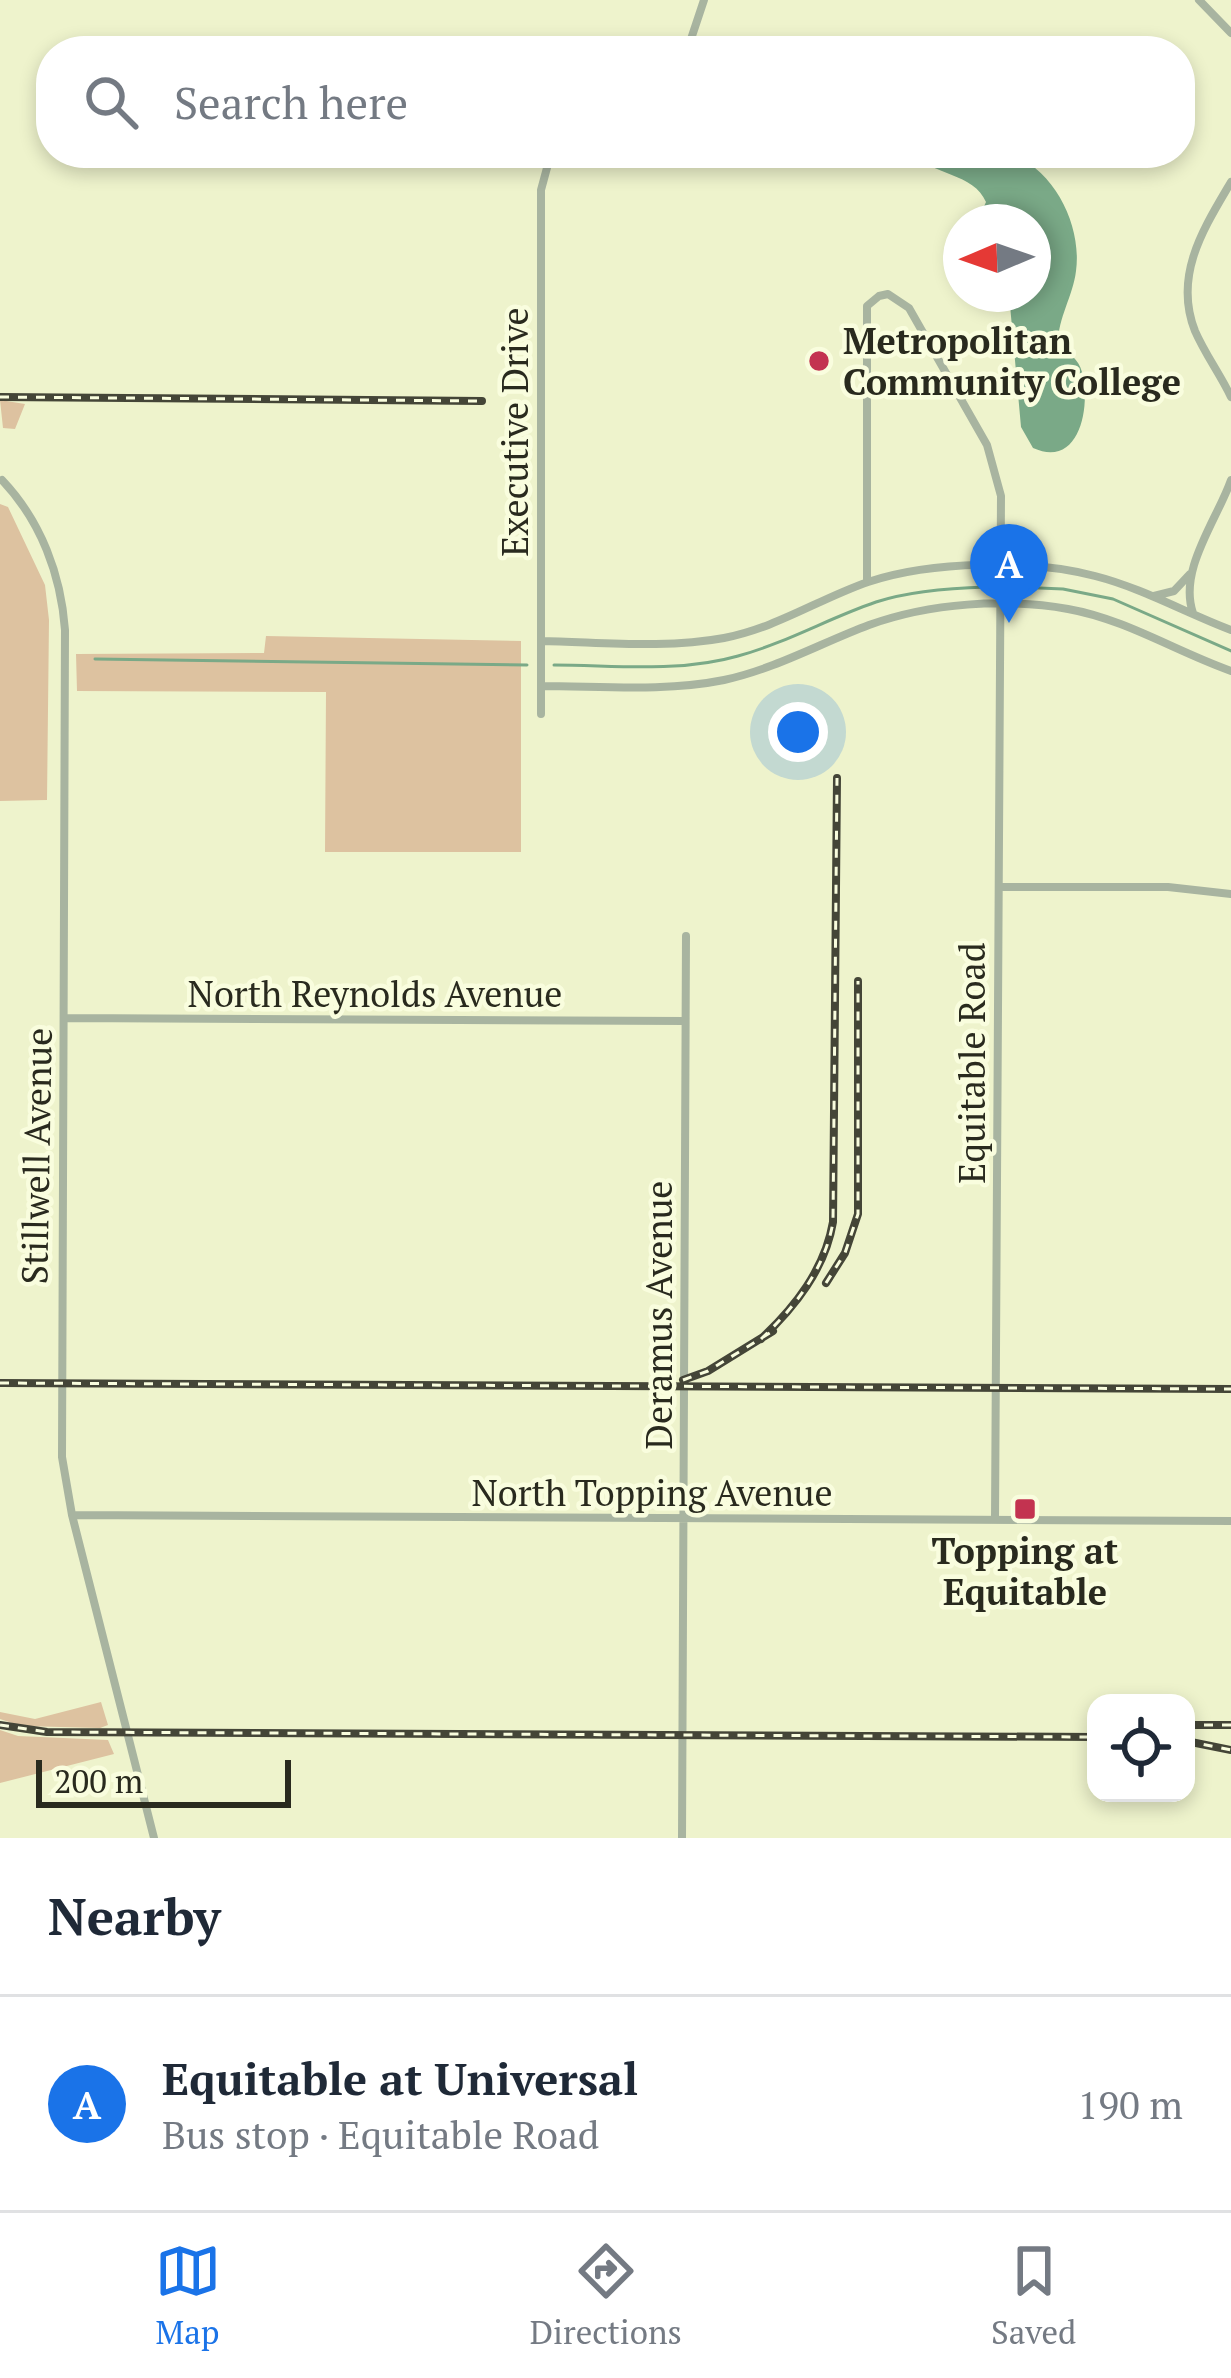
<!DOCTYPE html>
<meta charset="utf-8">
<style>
:root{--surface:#fff;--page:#f6f6f7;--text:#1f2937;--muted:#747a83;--line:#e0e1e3;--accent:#1a73e8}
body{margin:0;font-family:"PT Serif",serif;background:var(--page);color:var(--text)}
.controls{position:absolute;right:36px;bottom:36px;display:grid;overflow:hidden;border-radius:24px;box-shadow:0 6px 18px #0003}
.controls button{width:108px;height:108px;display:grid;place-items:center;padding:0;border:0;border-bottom:3px solid var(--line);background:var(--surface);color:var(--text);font:60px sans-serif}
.compass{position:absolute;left:943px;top:204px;width:108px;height:108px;border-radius:50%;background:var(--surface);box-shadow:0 6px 18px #0003;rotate:268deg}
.scale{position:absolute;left:36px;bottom:30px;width:255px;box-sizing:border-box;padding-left:12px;border:6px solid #292a1e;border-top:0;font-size:33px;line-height:42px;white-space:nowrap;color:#292a1e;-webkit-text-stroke:9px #f9fdde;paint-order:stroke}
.you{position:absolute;left:798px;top:732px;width:42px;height:42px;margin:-30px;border:9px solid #fff;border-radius:50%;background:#1a73e8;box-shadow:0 0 0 18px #1a73e833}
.badge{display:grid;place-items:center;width:78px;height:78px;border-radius:50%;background:var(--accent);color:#fff;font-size:39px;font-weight:700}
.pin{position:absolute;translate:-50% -99px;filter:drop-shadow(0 3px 6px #0008)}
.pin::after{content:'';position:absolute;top:63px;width:42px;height:36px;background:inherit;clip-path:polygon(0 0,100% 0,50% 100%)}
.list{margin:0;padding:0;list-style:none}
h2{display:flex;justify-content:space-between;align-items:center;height:156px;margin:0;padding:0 48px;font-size:51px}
h2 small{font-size:39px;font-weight:400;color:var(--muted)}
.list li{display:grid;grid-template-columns:78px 1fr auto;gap:36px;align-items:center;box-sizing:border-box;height:216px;padding:0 48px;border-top:3px solid var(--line)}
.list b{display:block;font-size:45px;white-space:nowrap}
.list p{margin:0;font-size:39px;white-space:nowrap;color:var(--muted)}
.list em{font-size:39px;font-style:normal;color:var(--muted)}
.icon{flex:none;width:66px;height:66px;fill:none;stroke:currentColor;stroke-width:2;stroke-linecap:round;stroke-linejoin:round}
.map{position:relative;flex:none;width:1231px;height:1838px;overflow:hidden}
.search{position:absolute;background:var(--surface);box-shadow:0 6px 18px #0003;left:36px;right:36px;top:36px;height:132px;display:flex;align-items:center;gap:30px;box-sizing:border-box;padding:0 42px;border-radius:48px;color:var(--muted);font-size:45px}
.sheet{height:372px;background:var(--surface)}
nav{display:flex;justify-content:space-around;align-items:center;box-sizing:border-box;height:168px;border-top:3px solid var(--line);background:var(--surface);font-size:33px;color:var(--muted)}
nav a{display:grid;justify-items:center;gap:6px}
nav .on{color:var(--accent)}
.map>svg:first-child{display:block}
.built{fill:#eef3cc;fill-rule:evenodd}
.green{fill:#ddc2a0}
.water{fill:#7aa987}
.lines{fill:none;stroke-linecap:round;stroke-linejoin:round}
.stream{stroke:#7aa987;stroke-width:3}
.street{stroke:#a8b4a0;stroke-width:8}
.rail-casing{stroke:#444537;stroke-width:8}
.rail{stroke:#f9fdde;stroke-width:3;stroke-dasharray:9;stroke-linecap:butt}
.poi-dot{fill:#c33350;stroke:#f9fdde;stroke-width:4.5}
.labels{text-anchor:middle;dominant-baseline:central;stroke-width:9;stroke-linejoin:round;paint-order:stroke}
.poi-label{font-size:36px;font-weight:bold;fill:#292a1e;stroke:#f9fdde;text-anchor:start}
.street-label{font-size:36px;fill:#292a1e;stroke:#f9fdde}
</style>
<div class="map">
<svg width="1231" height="1838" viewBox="0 0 1231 1838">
<rect width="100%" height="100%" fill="#f9fdde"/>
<!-- built -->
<path class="built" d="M 0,0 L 1231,0 L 1231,1838 L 0,1838 ZM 51,51 L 1180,51 L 1180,153 L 51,153 ZM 961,222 L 1033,222 L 1033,294 L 961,294 ZM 1096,1703 L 1186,1703 L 1186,1793 L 1096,1793 Z"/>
<!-- green -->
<path class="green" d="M 0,400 L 25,404 L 15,429 L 3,428 Z
M 0,504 L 8,507 L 45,585 L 49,620 L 47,800 L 0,801 Z
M 266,636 L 521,641 L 521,852 L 325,852 L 326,692 L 77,691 L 76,654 L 264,653 Z
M 101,1702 L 108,1725 L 100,1728 L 21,1726 L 0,1719 L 0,1712 L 35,1719 Z
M 0,1730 L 18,1736 L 108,1740 L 114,1754 L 0,1783 Z"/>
<!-- water -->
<path class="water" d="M 911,153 C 937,153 991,146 1013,155 C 1056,172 1082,227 1076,271 C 1073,296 1058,318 1058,343 C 1067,352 1079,359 1082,372 C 1091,406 1080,469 1033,448 L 1021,427 L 1009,294 L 1033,294 L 1033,222 L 977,222 L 986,202 C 974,173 932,175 911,153 Z"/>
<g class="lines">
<!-- stream -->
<path class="stream" d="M 1013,587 L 1063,589 L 1113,599 L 1231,651
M 95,659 L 527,665
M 554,665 C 614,665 679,673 738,656 C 786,643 829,618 876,602 C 910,591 950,588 986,587"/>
<!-- street -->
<path class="street" d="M 1199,0 L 1231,33
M 687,51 L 704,0
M 1231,182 C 1204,228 1173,275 1195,331 C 1205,354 1220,374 1231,397
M 2,480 C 41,521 61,575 65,630 L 62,1457 L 72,1515 L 154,1838
M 867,582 L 867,306 L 879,296 L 888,294 L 909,308 L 987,445 L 1001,496 L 995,1520
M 1154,596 L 1174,591 L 1190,574
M 1193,613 C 1178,570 1217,520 1231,480
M 541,641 C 601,642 665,649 724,638 C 776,628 819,599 868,582 C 931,561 1031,559 1095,576 C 1142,588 1186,613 1231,630
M 541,686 C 600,686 665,692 724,680 C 775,669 821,643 869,625 C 930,603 1004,598 1068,609 C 1125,619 1177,652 1231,671
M 541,714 L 541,190 L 551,153
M 999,887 L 1168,887 L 1231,894
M 65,1018 L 685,1021
M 72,1515 L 1231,1521
M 682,1838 L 686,936"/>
<!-- rail casing -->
<g class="rail-casing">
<path id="rail" d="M 0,397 L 482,401
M 826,1283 L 845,1253 L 858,1214 L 858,981
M 761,1339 C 795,1307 825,1269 833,1222 L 837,778
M 683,1380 L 708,1371 L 773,1331
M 0,1383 L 1231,1389
M 0,1725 L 47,1732 L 1096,1737
M 1186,1725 L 1231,1725
M 1186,1741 L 1231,1750"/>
</g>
<!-- rail -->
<use href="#rail" class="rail"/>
</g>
<!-- markers -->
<g class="poi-dot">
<circle cx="819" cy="361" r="12"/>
<rect x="1013" y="1497" width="24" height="24" rx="6"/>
</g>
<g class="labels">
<!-- poi labels -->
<g class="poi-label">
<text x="843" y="340">Metropolitan<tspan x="843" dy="41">Community College</tspan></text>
<text x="1025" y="1550" text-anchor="middle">Topping at<tspan x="1025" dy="41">Equitable</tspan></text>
</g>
<!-- street labels -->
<g class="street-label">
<text transform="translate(514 432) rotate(-90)">Executive Drive</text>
<text x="375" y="993">North Reynolds Avenue</text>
<text transform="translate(971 1063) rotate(-90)">Equitable Road</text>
<text transform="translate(36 1156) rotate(-89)">Stillwell Avenue</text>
<text transform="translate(658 1315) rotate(-90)">Deramus Avenue</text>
<text x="652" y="1492">North Topping Avenue</text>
</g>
</g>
</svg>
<div class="controls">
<button><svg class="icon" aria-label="locate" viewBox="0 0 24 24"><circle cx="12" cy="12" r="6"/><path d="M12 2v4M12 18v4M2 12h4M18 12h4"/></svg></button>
</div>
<svg class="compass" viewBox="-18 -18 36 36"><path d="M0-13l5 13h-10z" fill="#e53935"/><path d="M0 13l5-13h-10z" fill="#747a83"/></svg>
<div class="scale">200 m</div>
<div class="you"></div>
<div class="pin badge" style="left:1009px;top:623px">A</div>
<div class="search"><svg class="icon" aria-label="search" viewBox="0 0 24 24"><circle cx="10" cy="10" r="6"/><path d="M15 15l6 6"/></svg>Search here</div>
</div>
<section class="sheet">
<h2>Nearby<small></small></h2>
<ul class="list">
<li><span class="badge">A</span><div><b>Equitable at Universal</b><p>Bus stop · Equitable Road</p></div><em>190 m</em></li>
</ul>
</section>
<nav>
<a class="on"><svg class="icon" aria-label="map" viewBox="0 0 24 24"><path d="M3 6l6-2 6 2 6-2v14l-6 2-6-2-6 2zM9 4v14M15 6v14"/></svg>Map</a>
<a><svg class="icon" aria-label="directions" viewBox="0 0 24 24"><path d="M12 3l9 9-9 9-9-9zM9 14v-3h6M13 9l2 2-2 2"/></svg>Directions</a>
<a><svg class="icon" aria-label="saved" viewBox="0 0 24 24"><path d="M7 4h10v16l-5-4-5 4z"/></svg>Saved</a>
</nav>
